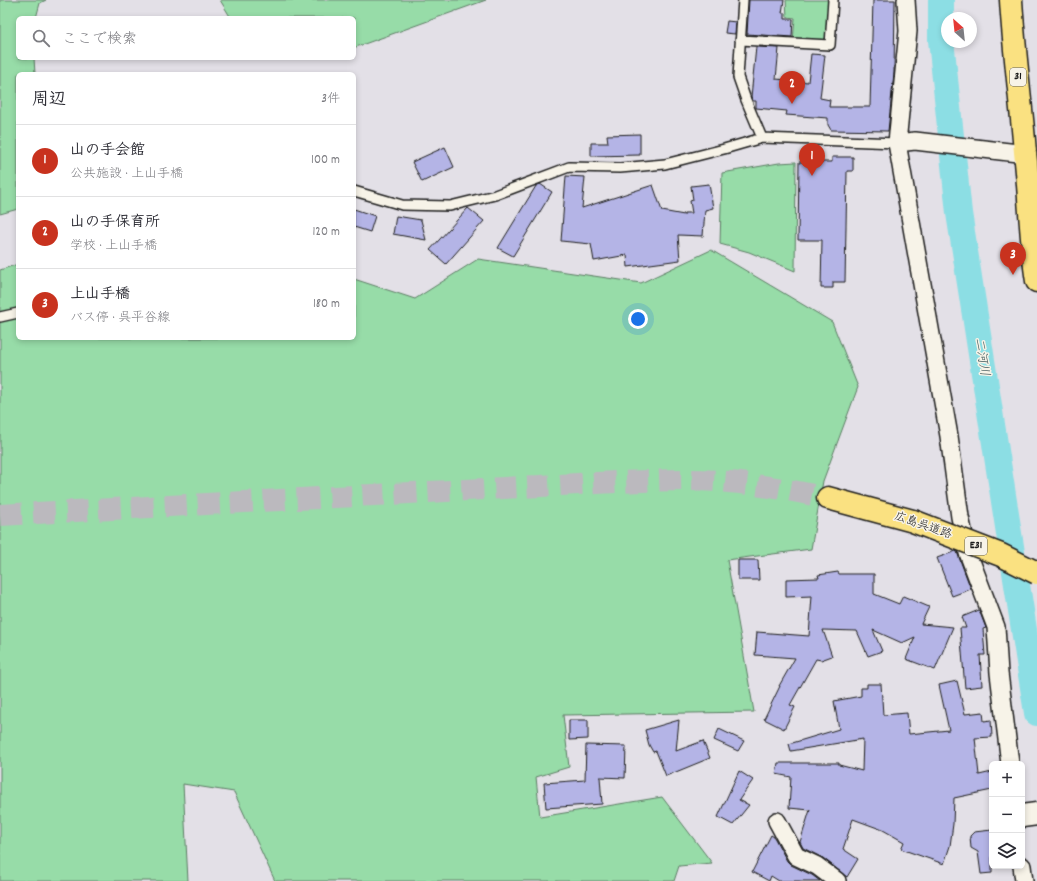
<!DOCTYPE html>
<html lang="ja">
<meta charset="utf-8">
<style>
:root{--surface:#fff;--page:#f7f7f7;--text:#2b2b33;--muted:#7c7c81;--line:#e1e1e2;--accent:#c8321e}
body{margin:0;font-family:Dekko,"Klee One",sans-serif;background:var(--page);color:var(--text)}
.controls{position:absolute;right:12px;bottom:12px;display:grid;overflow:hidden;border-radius:6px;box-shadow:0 2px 6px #0003}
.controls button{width:36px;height:36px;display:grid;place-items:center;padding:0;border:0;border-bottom:1px solid var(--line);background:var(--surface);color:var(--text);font:20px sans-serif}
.compass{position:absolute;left:941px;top:12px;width:36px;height:36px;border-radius:50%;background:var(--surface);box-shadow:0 2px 6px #0003;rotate:333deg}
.you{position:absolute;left:638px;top:319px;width:14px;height:14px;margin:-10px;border:3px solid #fff;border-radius:50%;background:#1a73e8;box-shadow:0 0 0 6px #1a73e833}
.badge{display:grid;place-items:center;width:26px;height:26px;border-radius:50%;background:var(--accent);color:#fff;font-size:13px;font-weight:700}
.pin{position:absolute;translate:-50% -33px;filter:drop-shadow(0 1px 2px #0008)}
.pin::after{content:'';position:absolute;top:21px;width:14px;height:12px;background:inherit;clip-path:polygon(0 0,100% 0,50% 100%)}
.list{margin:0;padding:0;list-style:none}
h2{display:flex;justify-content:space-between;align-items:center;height:52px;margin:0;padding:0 16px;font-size:17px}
h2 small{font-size:13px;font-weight:400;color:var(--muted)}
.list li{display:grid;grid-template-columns:26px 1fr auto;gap:12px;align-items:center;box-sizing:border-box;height:72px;padding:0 16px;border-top:1px solid var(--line)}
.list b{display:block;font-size:15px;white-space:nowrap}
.list p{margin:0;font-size:13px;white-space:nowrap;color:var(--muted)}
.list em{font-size:13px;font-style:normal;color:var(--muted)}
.icon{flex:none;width:22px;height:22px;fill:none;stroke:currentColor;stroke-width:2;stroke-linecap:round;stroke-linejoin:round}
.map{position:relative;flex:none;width:1037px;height:881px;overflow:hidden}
.search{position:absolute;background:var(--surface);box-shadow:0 2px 6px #0003;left:16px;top:16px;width:340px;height:44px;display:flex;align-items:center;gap:10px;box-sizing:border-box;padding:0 14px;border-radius:6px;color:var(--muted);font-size:15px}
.panel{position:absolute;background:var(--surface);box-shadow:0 2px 6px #0003;left:16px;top:72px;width:340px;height:268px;border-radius:6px}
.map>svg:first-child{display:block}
.green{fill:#97dca8;stroke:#5a7c62}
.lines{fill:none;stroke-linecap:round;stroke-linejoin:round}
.river{stroke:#8cdee4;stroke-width:26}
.building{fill:#b4b4e6;stroke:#1c1c1c}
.highway-tunnel{stroke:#bbb9be;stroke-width:22;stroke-dasharray:22 11;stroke-linecap:butt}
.lane-casing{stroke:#1c1c1c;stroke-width:12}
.street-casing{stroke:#1c1c1c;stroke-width:20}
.secondary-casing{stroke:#1c1c1c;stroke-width:25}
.primary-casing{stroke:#1c1c1c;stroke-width:25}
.highway-casing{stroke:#1c1c1c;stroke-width:25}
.lane{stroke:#f7f3e8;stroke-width:9}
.street{stroke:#f7f3e8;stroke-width:17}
.secondary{stroke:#f7f3e8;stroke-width:22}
.primary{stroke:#fae181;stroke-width:22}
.highway{stroke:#fae181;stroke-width:22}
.highway-bridge-casing{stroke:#1c1c1c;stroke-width:25;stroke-linecap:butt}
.highway-bridge{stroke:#fae181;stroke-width:22}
.labels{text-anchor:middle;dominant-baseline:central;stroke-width:3;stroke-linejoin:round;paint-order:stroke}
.shield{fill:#f7f3e8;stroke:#5e5c59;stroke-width:1}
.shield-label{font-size:11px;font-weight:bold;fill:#1c1c1c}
.street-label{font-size:12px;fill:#1c1c1c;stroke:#f7f3e8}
.water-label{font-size:13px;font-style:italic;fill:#3e5658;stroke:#f7f3e8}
</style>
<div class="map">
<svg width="1037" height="881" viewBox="0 0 1037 881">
<rect width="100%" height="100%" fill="#e3e0e7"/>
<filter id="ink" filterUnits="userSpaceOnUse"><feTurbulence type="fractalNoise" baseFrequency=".025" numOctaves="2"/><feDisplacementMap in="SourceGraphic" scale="8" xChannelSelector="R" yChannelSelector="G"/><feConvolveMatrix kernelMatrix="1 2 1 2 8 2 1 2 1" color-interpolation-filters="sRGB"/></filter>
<g filter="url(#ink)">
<!-- green -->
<path class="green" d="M 0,0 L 46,0 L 40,3 L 36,18 L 18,18 L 18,58 L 34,58 L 35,74 L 18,74 L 18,209 L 0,214 Z
M 220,0 L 486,0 L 356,47 L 354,47 L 354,18 L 231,18 Z
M 786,0 L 832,0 L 829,43 L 793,42 L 795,18 L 787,17 Z
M 796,162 L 795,271 L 749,252 L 720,244 L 722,173 L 779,163 Z
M 711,250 L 832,322 L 858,387 L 823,481 L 811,549 L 727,560 L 754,712 L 563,715 L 569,767 L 536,777 L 540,817 L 662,797 L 712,863 L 679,866 L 674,881 L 275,881 L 234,792 L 183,784 L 188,881 L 0,881 L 0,270 L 18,264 L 18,338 L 354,338 L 354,279 L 415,299 L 478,259 L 641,283 Z"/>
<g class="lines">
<!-- river -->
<path class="river" d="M 941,0 L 941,40 L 959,213 L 1037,713"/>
</g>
<!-- building -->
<path class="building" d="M 749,0 L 784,0 L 782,13 L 785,13 L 785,19 L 793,19 L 792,37 L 747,34 Z
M 873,0 L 895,0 L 894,73 L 888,131 L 831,130 L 828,125 L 828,118 L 786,115 L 787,111 L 756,108 L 756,101 L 753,101 L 751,97 L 756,47 L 779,48 L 776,79 L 808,82 L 811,54 L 825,55 L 820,98 L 830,100 L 829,107 L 870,107 Z
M 727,21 L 736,22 L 735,34 L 725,33 Z
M 640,134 L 640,155 L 591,156 L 591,143 L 608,143 L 607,135 Z
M 445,147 L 454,167 L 422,182 L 412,162 Z
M 832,157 L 853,157 L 853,171 L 847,171 L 845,282 L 833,282 L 833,288 L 821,288 L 822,240 L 798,240 L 799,162 L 832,162 Z
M 566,176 L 585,177 L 582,208 L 653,185 L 662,211 L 684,215 L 684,213 L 692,213 L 690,201 L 693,200 L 691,186 L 709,184 L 713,208 L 705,210 L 703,236 L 678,235 L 680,260 L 628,267 L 627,255 L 594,261 L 591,244 L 561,241 Z
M 540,184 L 552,192 L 513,256 L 498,248 L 536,186 Z
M 468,208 L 484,221 L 446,264 L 430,250 Z
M 354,209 L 375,216 L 370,232 L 354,227 Z
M 396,216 L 421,220 L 426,240 L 393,234 Z
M 956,551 L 957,552 L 971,589 L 952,596 L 937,558 Z
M 738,560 L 758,560 L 759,580 L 738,580 Z
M 838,572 L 839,574 L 874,574 L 874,594 L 899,604 L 903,596 L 929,607 L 921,624 L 953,627 L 935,670 L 906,659 L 915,637 L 902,643 L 873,630 L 882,651 L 868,656 L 857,631 L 823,630 L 832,656 L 821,660 L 816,659 L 790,705 L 795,707 L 784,729 L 764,719 L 780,686 L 779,686 L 795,658 L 755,655 L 757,632 L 809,636 L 812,596 L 786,597 L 786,579 L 819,578 L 818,575 Z
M 979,610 L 986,628 L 983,629 L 985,655 L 980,655 L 982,686 L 965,688 L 960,628 L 966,628 L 962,617 Z
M 957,681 L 965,714 L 983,712 L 984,721 L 991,720 L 992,737 L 975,738 L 979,775 L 992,772 L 992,790 L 954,798 L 953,824 L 950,846 L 944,864 L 901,849 L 904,842 L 883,830 L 853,819 L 843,849 L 858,859 L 847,877 L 823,858 L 803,848 L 800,842 L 810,810 L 789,808 L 791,777 L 776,774 L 778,763 L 839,763 L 839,765 L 862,771 L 863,739 L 791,751 L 789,744 L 839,729 L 834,701 L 861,696 L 861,688 L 867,688 L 867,684 L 881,684 L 883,715 L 907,713 L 909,734 L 949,730 L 939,685 Z
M 569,720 L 588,720 L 588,739 L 569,740 Z
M 679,720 L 676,751 L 703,741 L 710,758 L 666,776 L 656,751 L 653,752 L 649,745 L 645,730 Z
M 719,729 L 744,741 L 738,751 L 714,740 Z
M 586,745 L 626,746 L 625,778 L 600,777 L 602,804 L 546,808 L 544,783 L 585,780 Z
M 739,771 L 753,780 L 739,800 L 749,805 L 733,825 L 718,817 Z
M 992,830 L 992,873 L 981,874 L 978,852 L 971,848 L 970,836 L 974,832 Z
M 771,835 L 774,837 L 787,861 L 791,865 L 812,875 L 820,881 L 779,881 L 771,876 L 769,881 L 752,872 Z"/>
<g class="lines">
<!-- highway-tunnel -->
<path class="highway-tunnel" d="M 0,515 L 616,482 C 654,481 692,478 729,482 C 763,485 795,491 828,498"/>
<!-- lane casing -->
<g class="lane-casing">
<path id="lane" d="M 743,0 L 738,77 L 746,100 L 762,138
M 740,40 L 830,45 L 833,0
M 354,191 L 402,205 L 450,206 L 495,195 L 569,167 L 620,168 L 665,164 L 724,149 L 762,138 L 897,143
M 0,317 L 18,313"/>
</g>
<!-- street casing -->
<g class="street-casing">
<path id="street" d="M 906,0 L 908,31 L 897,143 L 949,436 L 960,517 L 968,553 L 996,627 L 999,673 L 1010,764
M 897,143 L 915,141 L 1026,154
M 777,821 L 796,856 L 817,866 L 837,881
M 1022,866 L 1024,881"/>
</g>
<!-- secondary casing -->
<g class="secondary-casing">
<path id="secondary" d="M 1022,816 L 1037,814"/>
</g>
<!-- primary casing -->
<g class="primary-casing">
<path id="primary" d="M 1011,0 C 1014,51 1021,102 1025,152 C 1030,195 1030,238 1037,281"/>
</g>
<!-- highway casing -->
<g class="highway-casing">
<path id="highway" d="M 828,498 L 913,521"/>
</g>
<!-- lane -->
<use href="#lane" class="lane"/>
<!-- street -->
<use href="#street" class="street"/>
<!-- secondary -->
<use href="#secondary" class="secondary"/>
<!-- primary -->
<use href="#primary" class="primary"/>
<!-- highway -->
<use href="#highway" class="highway"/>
<!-- highway-bridge casing -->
<g class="highway-bridge-casing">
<path id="highway-bridge" d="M 913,521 L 1001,555 L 1037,573"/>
</g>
<!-- highway-bridge -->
<use href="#highway-bridge" class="highway-bridge"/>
</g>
</g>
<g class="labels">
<!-- shield labels -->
<g class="shield">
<rect x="1010" y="68" width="16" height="18" rx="3"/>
<rect x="965" y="537" width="22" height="18" rx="3"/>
</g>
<g class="shield-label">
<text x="1018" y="77">31</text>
<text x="976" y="546">E31</text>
</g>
<!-- street labels -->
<g class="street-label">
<text transform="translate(923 526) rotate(19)">広島呉道路</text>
</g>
<!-- water labels -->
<g class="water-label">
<text transform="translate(981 357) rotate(81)">二河川</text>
</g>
</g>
</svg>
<div class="controls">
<button>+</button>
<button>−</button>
<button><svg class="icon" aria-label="layers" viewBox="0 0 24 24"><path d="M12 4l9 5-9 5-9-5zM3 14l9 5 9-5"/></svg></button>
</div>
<svg class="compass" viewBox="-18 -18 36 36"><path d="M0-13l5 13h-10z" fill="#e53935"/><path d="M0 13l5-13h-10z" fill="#7c7c81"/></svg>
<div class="you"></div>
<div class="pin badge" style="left:812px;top:176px">1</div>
<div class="pin badge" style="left:792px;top:104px">2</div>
<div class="pin badge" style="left:1013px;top:275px">3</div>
<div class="search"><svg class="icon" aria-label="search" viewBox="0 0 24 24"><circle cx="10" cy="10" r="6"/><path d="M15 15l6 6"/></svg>ここで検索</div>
<section class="panel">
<h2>周辺<small>3件</small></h2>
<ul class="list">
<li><span class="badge">1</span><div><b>山の手会館</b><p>公共施設 · 上山手橋</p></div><em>100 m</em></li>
<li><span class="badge">2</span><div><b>山の手保育所</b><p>学校 · 上山手橋</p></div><em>120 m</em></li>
<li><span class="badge">3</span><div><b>上山手橋</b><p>バス停 · 呉平谷線</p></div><em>180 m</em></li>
</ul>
</section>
</div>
